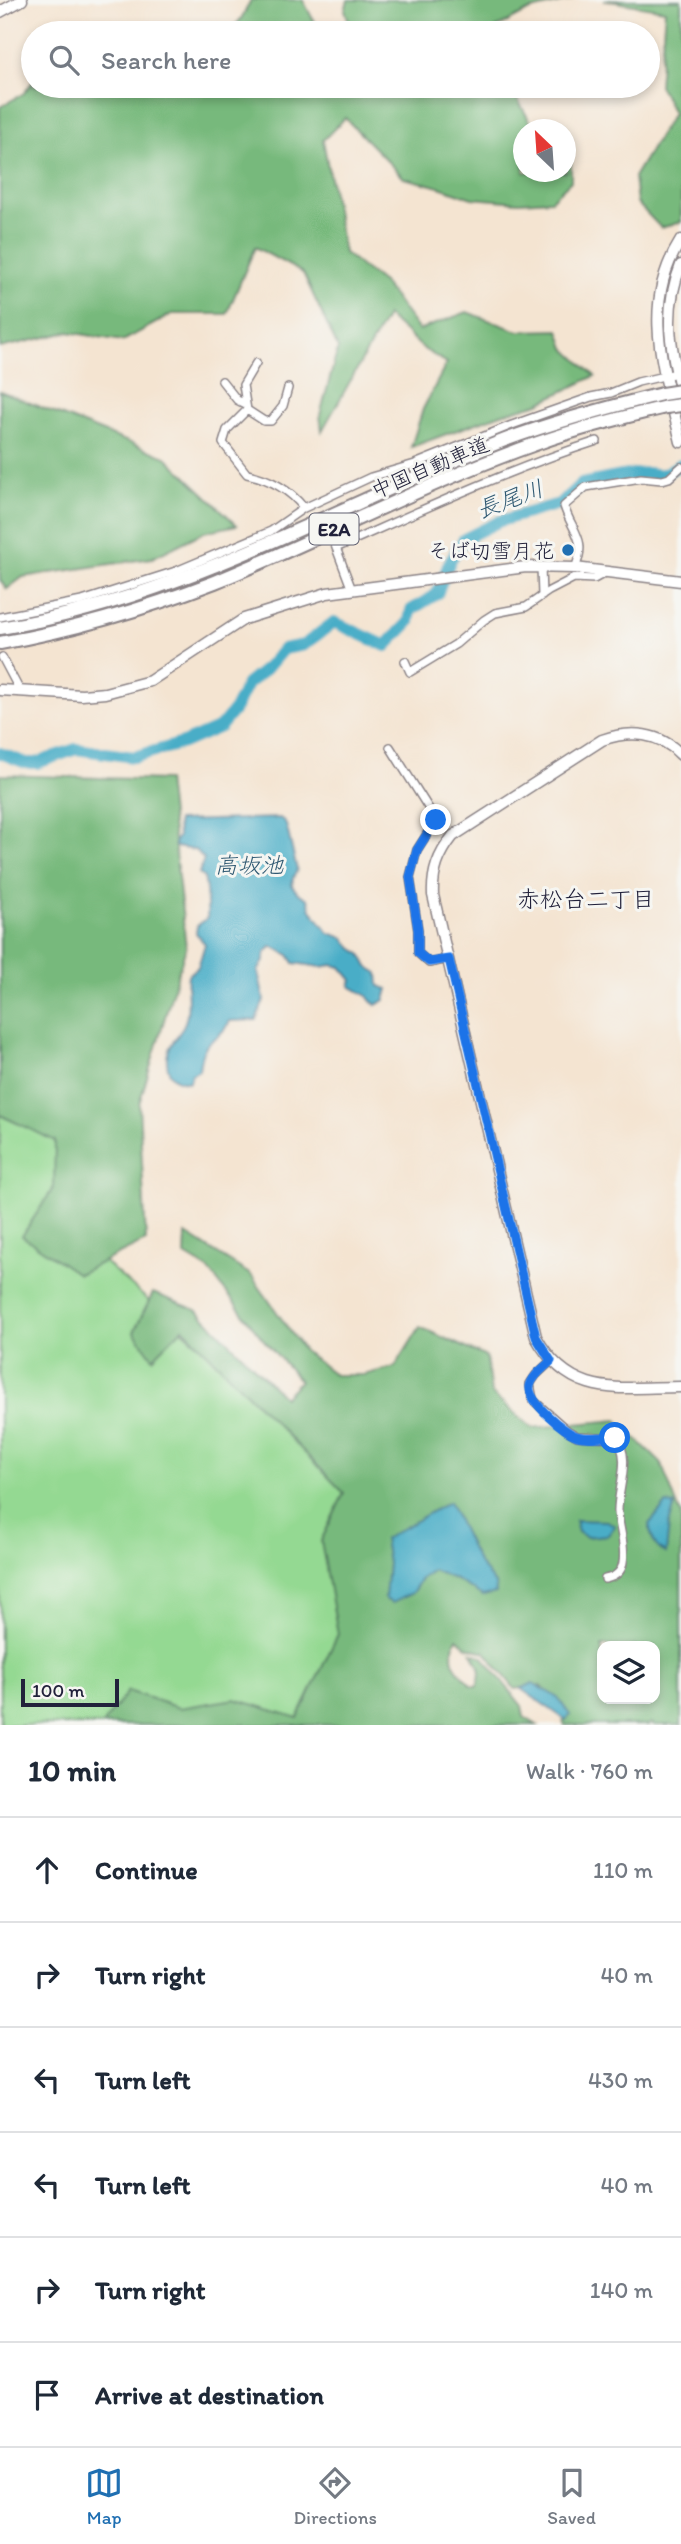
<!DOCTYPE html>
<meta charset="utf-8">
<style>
:root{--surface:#fff;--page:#f6f6f7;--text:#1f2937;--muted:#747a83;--line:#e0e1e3;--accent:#1f6fb2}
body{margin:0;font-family:Itim,"Klee One",sans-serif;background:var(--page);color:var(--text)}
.controls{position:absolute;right:21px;bottom:21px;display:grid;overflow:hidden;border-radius:14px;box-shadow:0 4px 10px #0003}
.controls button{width:63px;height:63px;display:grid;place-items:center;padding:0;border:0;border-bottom:2px solid var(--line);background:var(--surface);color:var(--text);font:35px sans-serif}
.compass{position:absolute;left:513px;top:119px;width:63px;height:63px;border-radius:50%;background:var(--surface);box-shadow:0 4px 10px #0003;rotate:335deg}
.scale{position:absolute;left:21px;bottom:18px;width:98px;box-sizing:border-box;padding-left:7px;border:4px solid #22223b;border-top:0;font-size:19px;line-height:24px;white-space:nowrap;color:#22223b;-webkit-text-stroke:5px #f6f6f2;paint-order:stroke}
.stop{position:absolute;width:21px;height:21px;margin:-16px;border:5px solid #1a73e8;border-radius:50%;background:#fff}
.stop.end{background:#1a73e8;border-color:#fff;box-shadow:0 2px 7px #0008}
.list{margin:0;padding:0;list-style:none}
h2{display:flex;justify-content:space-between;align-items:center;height:91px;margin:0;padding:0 28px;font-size:30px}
h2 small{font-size:23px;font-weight:400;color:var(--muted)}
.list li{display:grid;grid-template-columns:46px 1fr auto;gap:21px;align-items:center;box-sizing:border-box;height:105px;padding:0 28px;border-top:2px solid var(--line)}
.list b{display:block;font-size:26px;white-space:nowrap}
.list em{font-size:23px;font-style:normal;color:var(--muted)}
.icon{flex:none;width:38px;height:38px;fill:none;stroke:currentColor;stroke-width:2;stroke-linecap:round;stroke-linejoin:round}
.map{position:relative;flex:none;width:681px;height:1725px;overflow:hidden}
.search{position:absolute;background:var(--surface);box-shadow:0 4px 10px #0003;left:21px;right:21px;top:21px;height:77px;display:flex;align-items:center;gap:18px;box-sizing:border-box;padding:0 24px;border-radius:38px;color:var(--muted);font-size:26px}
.sheet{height:721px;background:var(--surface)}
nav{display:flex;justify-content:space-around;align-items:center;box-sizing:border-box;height:98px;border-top:2px solid var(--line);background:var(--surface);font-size:19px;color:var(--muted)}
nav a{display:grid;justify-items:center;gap:4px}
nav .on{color:var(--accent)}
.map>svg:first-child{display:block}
.green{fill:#94d992;stroke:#5b7e66;stroke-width:2}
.forest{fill:#77b97c;stroke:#4c6e5c;stroke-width:2;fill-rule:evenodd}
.water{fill:#48adc7;stroke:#356881;stroke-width:2}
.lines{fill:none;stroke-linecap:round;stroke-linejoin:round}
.river{stroke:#48adc7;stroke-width:12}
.street-casing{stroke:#8b8386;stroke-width:10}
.secondary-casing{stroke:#8b8386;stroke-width:13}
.highway-casing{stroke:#8b8386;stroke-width:16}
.street{stroke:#fff;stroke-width:7}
.secondary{stroke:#fff;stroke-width:10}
.highway{stroke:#fff;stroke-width:12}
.highway-bridge-casing{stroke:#8b8386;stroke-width:16;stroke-linecap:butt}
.highway-bridge{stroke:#fff;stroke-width:12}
.route{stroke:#1a73e8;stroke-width:9}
.poi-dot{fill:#1f6fb2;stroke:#f6f6f2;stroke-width:2.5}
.labels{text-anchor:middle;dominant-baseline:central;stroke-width:6;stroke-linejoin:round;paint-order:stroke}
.shield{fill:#f6f6f2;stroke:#626272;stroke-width:2}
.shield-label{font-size:19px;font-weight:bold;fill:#22223b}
.street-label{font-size:21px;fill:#22223b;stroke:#f6f6f2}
.poi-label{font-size:21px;fill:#22223b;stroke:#f6f6f2;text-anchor:end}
.water-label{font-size:23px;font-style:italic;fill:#315a73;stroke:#f6f6f2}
.neighbourhood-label{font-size:23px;fill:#22223b;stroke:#f6f6f2}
</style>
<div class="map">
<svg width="681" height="1725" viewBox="0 0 681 1725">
<rect width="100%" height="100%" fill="#f6f6f2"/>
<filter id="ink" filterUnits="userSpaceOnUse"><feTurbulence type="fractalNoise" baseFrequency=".0143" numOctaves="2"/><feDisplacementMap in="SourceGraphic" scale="14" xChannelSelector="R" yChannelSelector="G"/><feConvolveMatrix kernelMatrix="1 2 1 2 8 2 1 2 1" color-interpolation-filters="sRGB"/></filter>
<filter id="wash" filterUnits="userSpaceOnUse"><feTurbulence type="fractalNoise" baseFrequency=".00686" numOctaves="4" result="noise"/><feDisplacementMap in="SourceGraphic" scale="28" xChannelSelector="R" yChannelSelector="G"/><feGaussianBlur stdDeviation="1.57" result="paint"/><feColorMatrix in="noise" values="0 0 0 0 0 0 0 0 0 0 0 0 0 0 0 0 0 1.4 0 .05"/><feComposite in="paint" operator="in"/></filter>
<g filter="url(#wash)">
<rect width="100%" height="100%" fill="#f4e4d1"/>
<!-- green -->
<path class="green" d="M 0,1088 L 90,1100 L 51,1215 L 347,1475 L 371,1657 L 330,1725 L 0,1725 Z"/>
<!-- forest -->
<path class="forest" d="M 251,0 L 303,0 L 320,33 L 207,33 L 208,29 C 238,31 238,25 251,0 Z
M 348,0 L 572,0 L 528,11 L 496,28 L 497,33 L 353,33 L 345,10 Z
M 604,0 L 681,0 L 681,67 L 678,69 L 675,90 L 681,106 L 681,222 L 661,228 L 637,203 L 634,177 L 673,113 L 659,85 L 665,10 Z
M 33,81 L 33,86 L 510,86 L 532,125 L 540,129 L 524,130 L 524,172 L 566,172 L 566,149 L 571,155 L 571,181 L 551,200 L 519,202 L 472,198 L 436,186 L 404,178 L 345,118 L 323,140 L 344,253 L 383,283 L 419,330 L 467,312 L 518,331 L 559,330 L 565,348 L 595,376 L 539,403 L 504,413 L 411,447 L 423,409 L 447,363 L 425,350 L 387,316 L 322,431 L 320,415 L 338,348 L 303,273 L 255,247 L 227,314 L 172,314 L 123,341 L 68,332 L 0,348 L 0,107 L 24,93 Z
M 0,391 L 166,457 L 237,525 L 204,532 L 152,558 L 23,577 L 7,589 L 0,580 Z
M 0,775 L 167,780 L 186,947 L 139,1104 L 146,1241 L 78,1274 L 22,1236 L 54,1187 L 55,1141 L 0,1115 Z
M 186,1234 L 251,1275 L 304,1351 L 335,1375 L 363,1375 L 395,1367 L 420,1327 L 486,1357 L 491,1393 L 532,1428 L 617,1420 L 661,1463 L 681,1515 L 681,1725 L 655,1725 L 651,1723 L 648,1725 L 565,1725 L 563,1722 L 567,1714 L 540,1685 L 515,1689 L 485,1652 L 467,1647 L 457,1638 C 445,1662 457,1669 472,1686 L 477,1686 C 483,1672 479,1665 472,1653 L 482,1656 L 522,1706 L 524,1717 L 537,1725 L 102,1725 L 128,1691 L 179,1708 L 235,1699 L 298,1718 L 338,1634 L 321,1541 L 344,1493 L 183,1328 L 153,1358 L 134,1332 L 153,1293 L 197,1310 L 284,1397 L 300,1381 L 262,1338 L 208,1269 L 185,1255 ZM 602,1646 L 655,1646 L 655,1699 L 602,1699 Z"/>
<!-- water -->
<path class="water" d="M 280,818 L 285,822 L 287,828 L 297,870 L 293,878 L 292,886 L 298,893 L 308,899 L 311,910 L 329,933 L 344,938 L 351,947 L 361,954 L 368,967 L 378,973 L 379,986 L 388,989 L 385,1000 L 376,1005 L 366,995 L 350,986 L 352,980 L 341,967 L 332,965 L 321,967 L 294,963 L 289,955 L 272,946 L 265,953 L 264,961 L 258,971 L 264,1000 L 256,1020 L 230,1021 C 216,1047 203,1033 199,1070 L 191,1075 L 189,1082 C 179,1081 171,1079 168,1068 C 162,1046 181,1038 186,1019 C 190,1006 186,988 188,975 L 198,967 L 205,944 L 196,933 L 197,926 L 207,918 C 208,912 206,884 204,878 L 199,873 L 204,859 L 195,850 L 176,847 L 174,843 L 178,836 L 177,821 Z
M 449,1502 L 478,1562 L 495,1584 L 496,1593 L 483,1596 L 456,1580 L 433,1570 L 421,1579 L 412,1593 L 392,1603 L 385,1599 L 388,1563 L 384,1539 Z
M 666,1504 L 675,1505 L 669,1524 L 666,1553 C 654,1548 651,1536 649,1524 Z
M 575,1520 L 607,1521 L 615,1526 L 608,1535 L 586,1537 L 578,1532 Z
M 533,1683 L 558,1698 L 570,1715 L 566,1720 L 521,1689 Z"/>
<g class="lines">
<!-- river -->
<path class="river" d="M 0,753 L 26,763 L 37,763 L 76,749 L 134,757 L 183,743 L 220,727 L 234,710 L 247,684 L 267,668 L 283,649 L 304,645 L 334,622 L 386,646 L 409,622 L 411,610 L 437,594 L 450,561 L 464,539 L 500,521 L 559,504 L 582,484 L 622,476 L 647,473 L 662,475 L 681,464"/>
</g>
</g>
<g filter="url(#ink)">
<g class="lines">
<!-- street casing -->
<g class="street-casing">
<path id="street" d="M 222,381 L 237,400 L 245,404
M 288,388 L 283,406 L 271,421 L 264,421 L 247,410 L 227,430 L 223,443 L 247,474 C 271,479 289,489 304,508
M 247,410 L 243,385 L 256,363
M 335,545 L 352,590
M 336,548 C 422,510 507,470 597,441
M 541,567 L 542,596
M 575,568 C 588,539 572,532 564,506 L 586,487 L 641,478 L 662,480 L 669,478 L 681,467
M 0,617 L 82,601 L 176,571 L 271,531 L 304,508 L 371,477 L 415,464 L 512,425 L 591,397 L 611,393 L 638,382 L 681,372
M 2,657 L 20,691
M 405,661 L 410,672 L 456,644 L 484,620 L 495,613 L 526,607 L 549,591 L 574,578 L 594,579 L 605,573
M 390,747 L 436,820 L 417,850 L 410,877 L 418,930 L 418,953 L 429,963 L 449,959
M 551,1361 L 536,1375 L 530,1384 L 533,1400 L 567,1430 L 577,1436 L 615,1438 C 633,1455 617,1490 618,1512 C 619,1528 626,1546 623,1562 C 622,1572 615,1577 605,1579"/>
</g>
<!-- secondary casing -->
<g class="secondary-casing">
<path id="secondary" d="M 0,12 L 22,0
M 681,240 C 639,305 665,372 681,442
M 681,265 C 663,310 670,346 681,392
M 0,690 L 82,695 L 105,693 L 150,681 L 244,619 L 327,593 L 526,567 L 575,568 L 681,581
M 681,755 C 660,732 630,730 602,740 L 453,836 C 438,855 432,872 433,895 L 536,1337 C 571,1400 620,1387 681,1387"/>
</g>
<!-- highway casing -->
<g class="highway-casing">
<path id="highway" d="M 0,628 C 180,600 337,505 505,440 C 556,421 609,407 662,394
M 0,643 C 74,630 145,609 215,582 C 323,538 427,482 538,443 C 580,428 623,417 666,407"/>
</g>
<!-- street -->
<use href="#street" class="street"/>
<!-- secondary -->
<use href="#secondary" class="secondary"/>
<!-- highway -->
<use href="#highway" class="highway"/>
<!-- highway-bridge casing -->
<g class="highway-bridge-casing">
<path id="highway-bridge" d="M 662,394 L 681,391
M 666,407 L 681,405"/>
</g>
<!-- highway-bridge -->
<use href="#highway-bridge" class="highway-bridge"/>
</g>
</g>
<g class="lines" filter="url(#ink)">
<!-- route -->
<path class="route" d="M 436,820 L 417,850 L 410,877 L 418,930 L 418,953 L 429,962 L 449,959 L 536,1337 L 551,1361 C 544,1368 532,1376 530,1386 C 527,1401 564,1432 577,1436 C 590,1440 603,1435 615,1438"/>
</g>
<!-- markers -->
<circle class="poi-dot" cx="568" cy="550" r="7"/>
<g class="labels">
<!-- shield labels -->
<rect class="shield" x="309.5" y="513.5" width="49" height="31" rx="5"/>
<g class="shield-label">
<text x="334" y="529">E2A</text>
</g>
<!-- street labels -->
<g class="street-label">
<text transform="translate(430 467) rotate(-23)">中国自動車道</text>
</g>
<!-- poi labels -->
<g class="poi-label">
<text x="554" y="550">そば切雪月花</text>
</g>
<!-- water labels -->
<g class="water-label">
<text transform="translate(510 499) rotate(-20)">長尾川</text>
<text x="249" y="865">高坂池</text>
</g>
<!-- neighbourhood labels -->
<g class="neighbourhood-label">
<text x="586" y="899">赤松台二丁目</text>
</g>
</g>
</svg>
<div class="controls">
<button><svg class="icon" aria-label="layers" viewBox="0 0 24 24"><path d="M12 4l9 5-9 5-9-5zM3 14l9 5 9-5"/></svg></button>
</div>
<svg class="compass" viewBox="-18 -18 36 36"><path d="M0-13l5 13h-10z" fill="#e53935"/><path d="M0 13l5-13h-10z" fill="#747a83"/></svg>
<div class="scale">100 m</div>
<div class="stop" style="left:615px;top:1438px"></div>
<div class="stop end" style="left:436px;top:820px"></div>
<div class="search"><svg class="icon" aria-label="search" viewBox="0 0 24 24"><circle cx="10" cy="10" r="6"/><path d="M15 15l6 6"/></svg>Search here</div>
</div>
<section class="sheet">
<h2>10 min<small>Walk · 760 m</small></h2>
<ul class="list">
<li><svg class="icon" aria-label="ahead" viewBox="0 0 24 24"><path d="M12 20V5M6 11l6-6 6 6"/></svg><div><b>Continue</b></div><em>110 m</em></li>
<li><svg class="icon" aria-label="right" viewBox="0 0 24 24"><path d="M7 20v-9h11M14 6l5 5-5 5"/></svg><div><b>Turn right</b></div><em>40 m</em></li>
<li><svg class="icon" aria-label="left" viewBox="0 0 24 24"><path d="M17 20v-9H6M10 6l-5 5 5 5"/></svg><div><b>Turn left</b></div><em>430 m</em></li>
<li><svg class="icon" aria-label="left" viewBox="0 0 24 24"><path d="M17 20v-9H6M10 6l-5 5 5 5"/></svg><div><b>Turn left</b></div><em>40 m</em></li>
<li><svg class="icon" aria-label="right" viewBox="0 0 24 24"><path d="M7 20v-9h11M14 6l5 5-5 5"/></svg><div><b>Turn right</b></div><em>140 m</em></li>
<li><svg class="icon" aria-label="arrive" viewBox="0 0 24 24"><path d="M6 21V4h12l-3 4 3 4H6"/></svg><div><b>Arrive at destination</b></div></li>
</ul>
</section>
<nav>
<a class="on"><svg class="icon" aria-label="map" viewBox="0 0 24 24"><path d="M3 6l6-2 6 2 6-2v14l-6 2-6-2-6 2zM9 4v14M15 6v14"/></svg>Map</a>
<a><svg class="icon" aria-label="directions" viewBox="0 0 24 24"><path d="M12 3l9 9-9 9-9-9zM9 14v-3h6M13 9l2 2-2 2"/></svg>Directions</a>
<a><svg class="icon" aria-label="saved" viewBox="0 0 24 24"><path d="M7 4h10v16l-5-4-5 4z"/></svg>Saved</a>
</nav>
